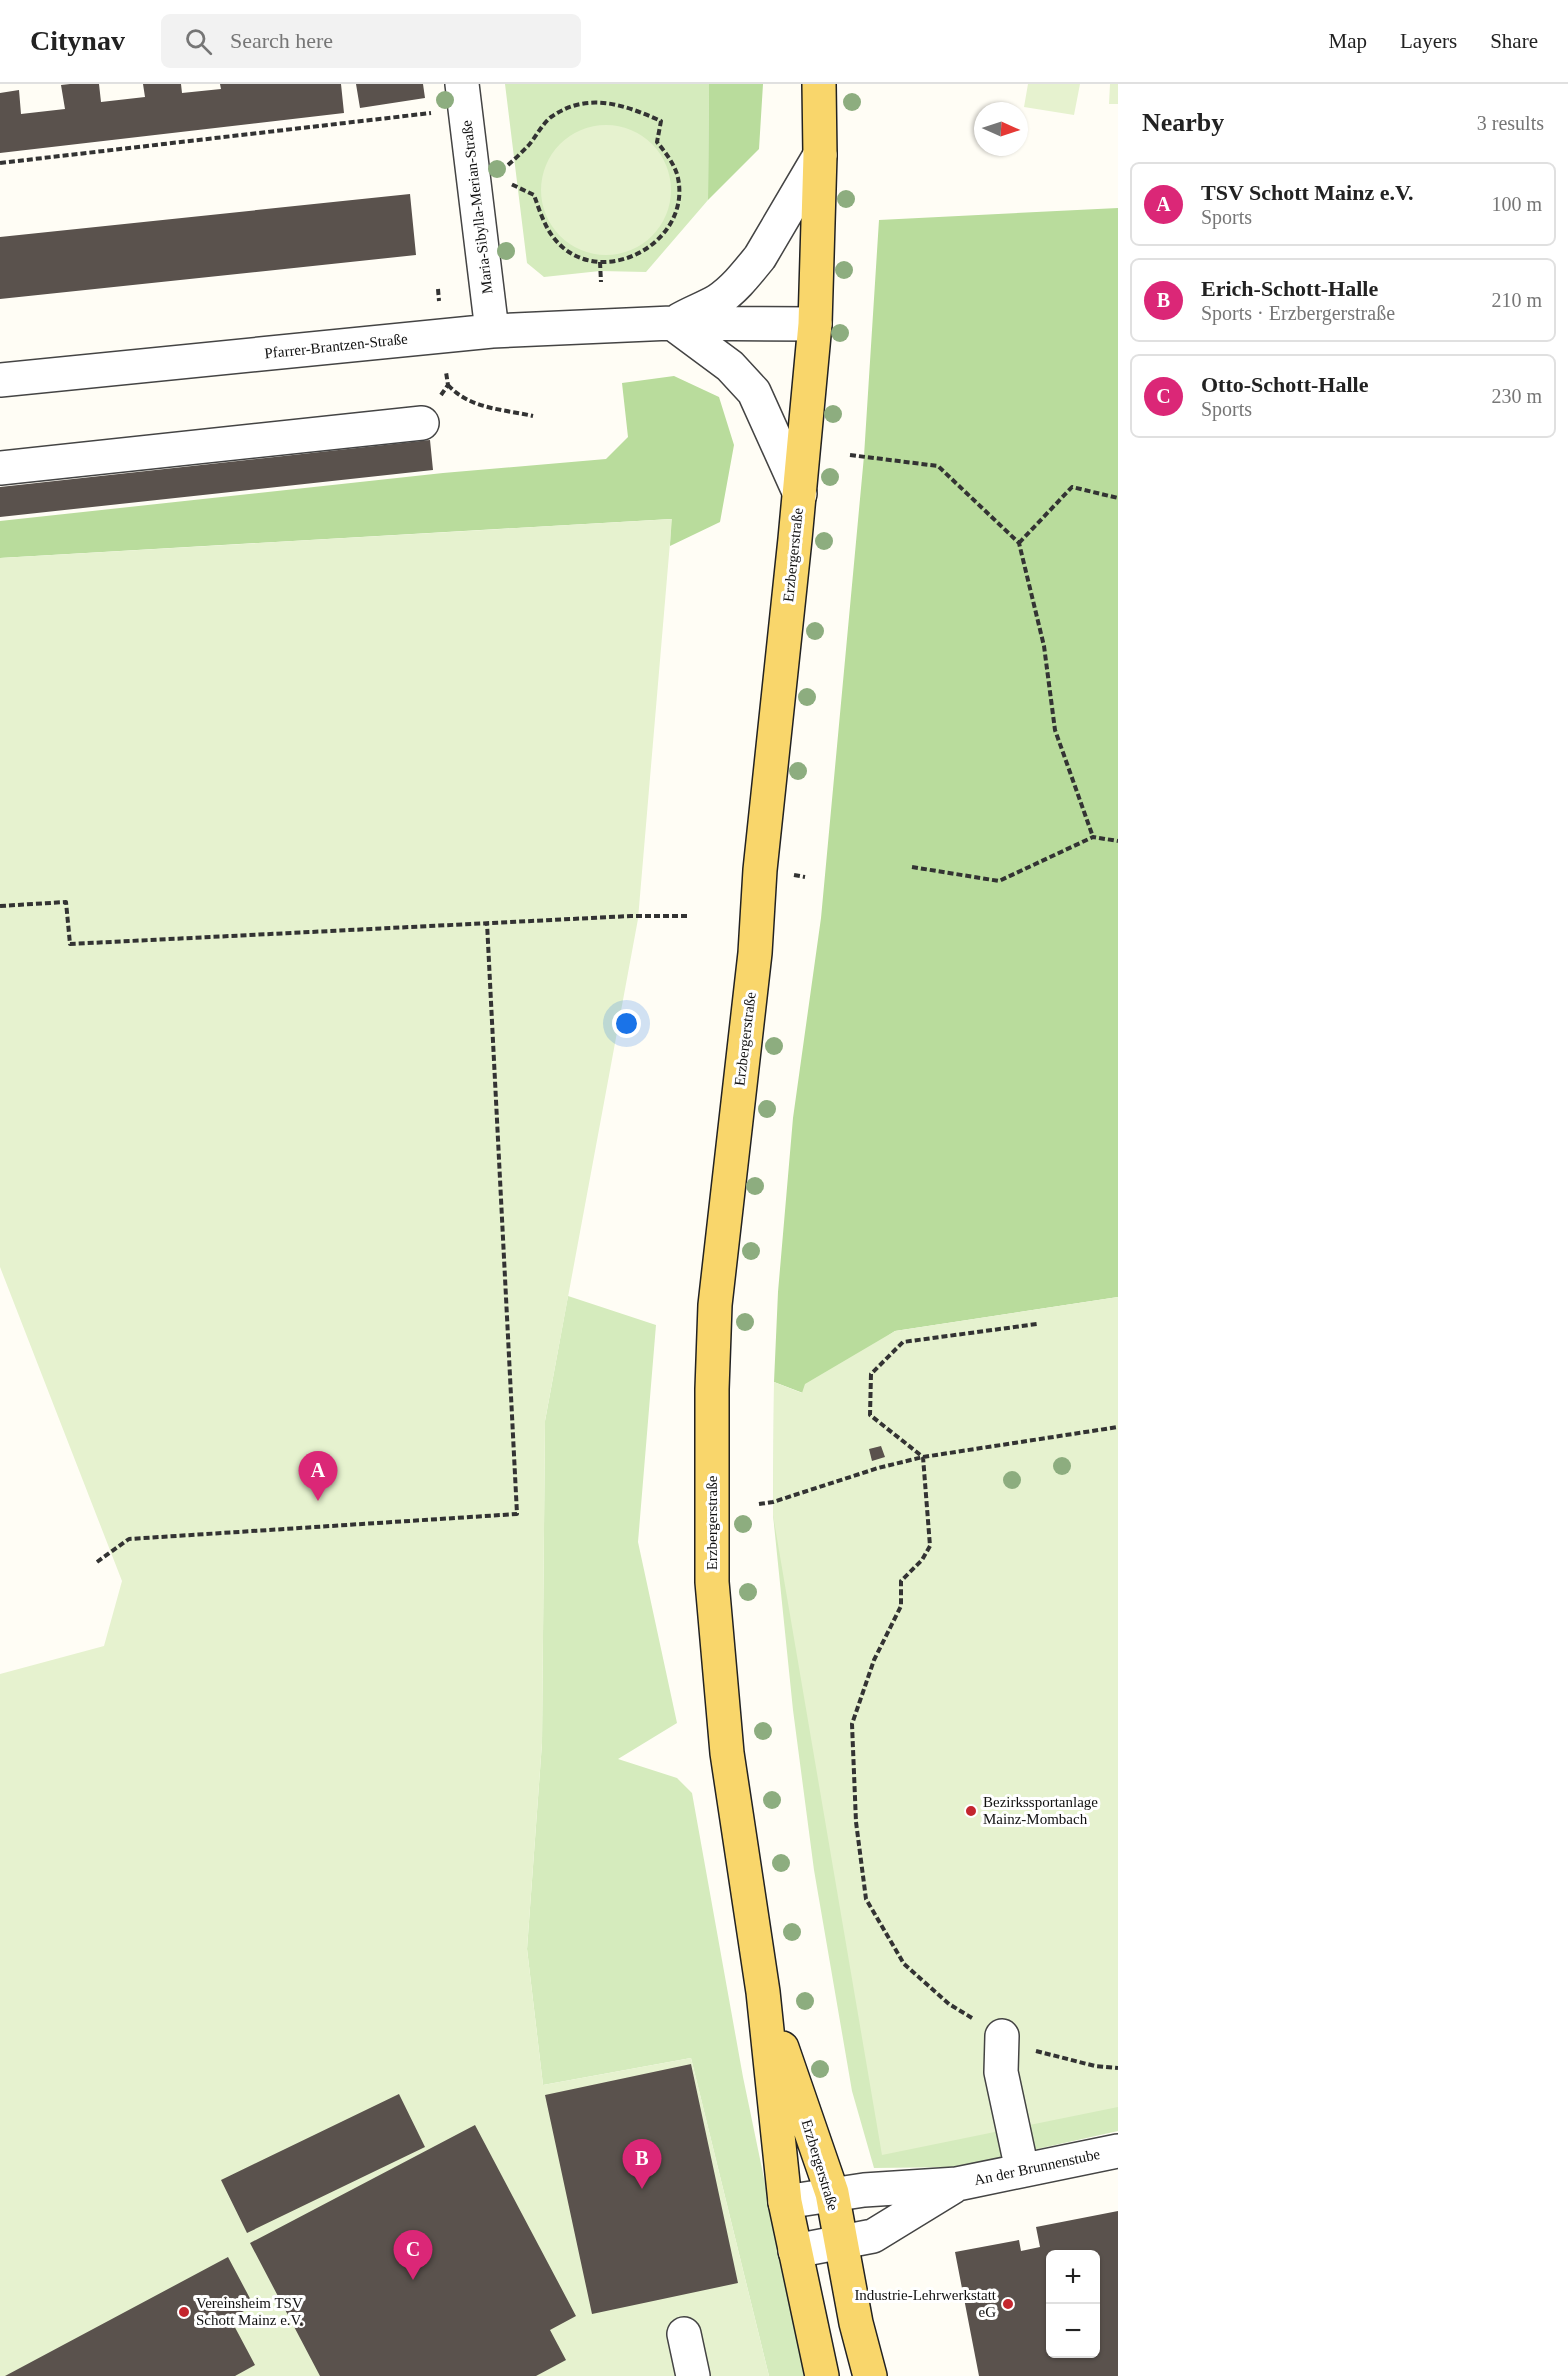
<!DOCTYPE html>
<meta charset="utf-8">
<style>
:root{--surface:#fff;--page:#f2f2f2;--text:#222;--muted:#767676;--line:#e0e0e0;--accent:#db2777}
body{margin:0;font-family:Georgia,serif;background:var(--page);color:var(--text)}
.controls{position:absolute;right:18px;bottom:18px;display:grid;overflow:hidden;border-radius:9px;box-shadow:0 2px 4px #0004}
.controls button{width:54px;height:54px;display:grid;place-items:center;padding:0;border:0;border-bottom:2px solid var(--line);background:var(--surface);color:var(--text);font:30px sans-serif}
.compass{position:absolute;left:974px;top:18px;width:54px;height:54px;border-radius:50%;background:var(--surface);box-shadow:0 2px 4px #0004;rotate:93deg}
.you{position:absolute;left:627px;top:940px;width:21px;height:21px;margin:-15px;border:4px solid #fff;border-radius:50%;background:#1a73e8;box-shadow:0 0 0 9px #1a73e833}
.badge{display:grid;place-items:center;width:39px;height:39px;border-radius:50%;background:var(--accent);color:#fff;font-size:20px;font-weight:700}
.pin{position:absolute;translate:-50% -50px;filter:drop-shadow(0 2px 3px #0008)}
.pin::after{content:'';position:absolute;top:32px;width:21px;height:18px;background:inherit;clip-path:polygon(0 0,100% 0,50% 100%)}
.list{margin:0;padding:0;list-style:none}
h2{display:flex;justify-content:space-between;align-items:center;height:78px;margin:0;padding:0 24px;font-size:26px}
h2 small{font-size:20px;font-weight:400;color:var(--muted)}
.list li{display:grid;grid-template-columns:39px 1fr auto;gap:18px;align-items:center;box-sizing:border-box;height:84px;margin:0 12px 12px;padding:0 12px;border:2px solid var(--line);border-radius:9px}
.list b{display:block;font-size:22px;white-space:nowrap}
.list p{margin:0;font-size:20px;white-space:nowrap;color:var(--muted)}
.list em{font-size:20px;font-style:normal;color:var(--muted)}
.icon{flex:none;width:33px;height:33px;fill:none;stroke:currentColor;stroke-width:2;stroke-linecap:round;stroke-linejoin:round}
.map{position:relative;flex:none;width:1118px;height:2292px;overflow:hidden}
header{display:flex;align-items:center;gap:36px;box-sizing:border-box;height:84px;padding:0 30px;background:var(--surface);border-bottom:2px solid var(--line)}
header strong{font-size:28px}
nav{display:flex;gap:33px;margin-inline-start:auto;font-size:21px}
.search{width:420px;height:54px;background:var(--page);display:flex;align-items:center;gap:15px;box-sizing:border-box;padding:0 21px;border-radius:9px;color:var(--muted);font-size:22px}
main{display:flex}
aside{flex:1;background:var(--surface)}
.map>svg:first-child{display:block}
.green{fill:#d5ebbd}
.forest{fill:#b9dc9c}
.pitch{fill:#e6f2cf}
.building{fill:#5a524d;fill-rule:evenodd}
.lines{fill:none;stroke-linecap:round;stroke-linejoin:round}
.minor-casing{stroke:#444;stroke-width:36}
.major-casing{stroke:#222;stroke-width:36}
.path{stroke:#333;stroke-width:4;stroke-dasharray:6 3;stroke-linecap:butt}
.minor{stroke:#fff;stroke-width:33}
.major{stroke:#f9d66b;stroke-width:33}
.tree{fill:#8dad7f}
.poi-dot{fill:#c4262e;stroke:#fff;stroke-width:2}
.labels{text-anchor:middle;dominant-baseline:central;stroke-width:6;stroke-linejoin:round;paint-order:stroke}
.street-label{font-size:15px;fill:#111;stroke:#fff}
.poi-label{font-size:15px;fill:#111;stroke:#fff;text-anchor:start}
</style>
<header>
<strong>Citynav</strong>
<div class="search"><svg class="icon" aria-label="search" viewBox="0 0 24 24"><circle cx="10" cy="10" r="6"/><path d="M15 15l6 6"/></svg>Search here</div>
<nav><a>Map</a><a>Layers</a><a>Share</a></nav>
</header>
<main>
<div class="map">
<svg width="1118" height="2292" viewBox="0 0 1118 2292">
<rect width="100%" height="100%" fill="#fffdf5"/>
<!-- green -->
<path class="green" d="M 505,0 L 709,0 L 708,116 L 646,188 L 600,187 L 544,193 L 527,179 Z
M 568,1212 L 656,1241 L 638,1458 L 677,1639 L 618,1675 L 677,1694 L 692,1709 L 743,1993 L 805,2292 L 769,2292 L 691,1974 L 543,2001 L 527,1865 L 542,1659 L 545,1337 Z
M 774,1298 L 1118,1997 L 1118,2047 L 956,2083 L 874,2084 L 852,2007 L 814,1786 L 793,1626 L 773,1431 Z"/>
<!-- forest -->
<path class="forest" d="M 709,0 L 763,0 L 759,65 L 708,116 Z
M 1118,124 L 1118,1213 L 895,1247 L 803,1309 L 774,1298 L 778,1208 L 793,1034 L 821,834 L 864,372 L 879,136 Z
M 674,292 L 719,313 L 734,361 L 720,438 L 670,462 L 671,435 L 0,474 L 0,437 L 443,389 L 606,375 L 628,353 L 622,299 Z"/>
<!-- pitch -->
<path class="pitch" d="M 1028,0 L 1080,0 L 1074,31 L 1024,23 Z
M 1110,0 L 1118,0 L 1118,20 L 1109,20 Z
M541 106a65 65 0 1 1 130 0a65 65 0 1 1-130 0Z
M 672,435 L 638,835 L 545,1337 L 542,1659 L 527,1865 L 543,2001 L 691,1974 L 769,2292 L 0,2292 L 0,1590 L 104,1562 L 122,1497 L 0,1183 L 0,474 Z
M 1118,1213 L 1118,2023 L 882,2071 L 773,1431 L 774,1298 L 802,1309 L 805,1300 L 895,1247 Z"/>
<!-- building -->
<path class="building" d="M 70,0 L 99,0 L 101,18 L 145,13 L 143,0 L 181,0 L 182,9 L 221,5 L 220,0 L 341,0 L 344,29 L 0,69 L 0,9 L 19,6 L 21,30 L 65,25 L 61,1 Z
M 356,0 L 423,0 L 425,14 L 360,24 Z
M 410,110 L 416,171 L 0,215 L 0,153 Z
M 430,356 L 433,386 L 0,433 L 0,403 Z
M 881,1362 L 885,1373 L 872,1377 L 869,1365 Z
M 691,1980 L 738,2199 L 592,2230 L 545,2011 Z
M 399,2010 L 425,2063 L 247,2149 L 221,2096 Z
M 475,2041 L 576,2232 L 550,2246 L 566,2276 L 536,2292 L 320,2292 L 250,2159 Z
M 1118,2127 L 1118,2292 L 979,2292 L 955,2168 L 1019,2156 L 1021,2167 L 1040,2163 L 1036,2143 ZM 1050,2170 L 1096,2170 L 1096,2270 L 1050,2270 Z
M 228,2173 L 254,2222 L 230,2234 L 255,2281 L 235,2292 L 5,2292 Z"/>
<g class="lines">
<!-- minor casing -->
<g class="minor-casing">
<path id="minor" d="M 462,0 L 492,247
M 679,236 C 691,229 705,224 717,217 C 734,206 747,189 760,173 L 820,71
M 672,239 L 730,282 L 754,308 L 800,410
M 0,296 L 492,247 L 672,239 L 815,240
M 0,384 L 422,339
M 1002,1952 L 1001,1988 L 1022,2086
M 785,2118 L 864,2106 L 957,2100 L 1118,2067
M 795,2167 L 873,2152 L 953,2103
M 684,2250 L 693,2292"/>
</g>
<!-- major casing -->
<g class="major-casing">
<path id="major" d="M 819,0 L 820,71 L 815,240 L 795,455 L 760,786 L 755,869 L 715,1221 L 712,1305 L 712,1498 L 727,1669 L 763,1908 L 785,2118 L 822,2292
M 782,1964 L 832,2109 L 856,2239 L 870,2292"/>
</g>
<!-- path -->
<path class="path" d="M 0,79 L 431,29
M 508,81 C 515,75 522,68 528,62 C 536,53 542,40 551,33 C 588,7 625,21 661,37 L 657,58 C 665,68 673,78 677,90 C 696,159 597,211 553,153 C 544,141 539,125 534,111 L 511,100
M 600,178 L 601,198
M 438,205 L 439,217
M 448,301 C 470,325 502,325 533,332
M 441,311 L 448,301 L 446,288
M 850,371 L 938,382 L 1019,459 L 1044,562 L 1055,646 L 1093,753
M 1019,459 L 1072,403 L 1118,414
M 912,783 L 999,797 L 1093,753 L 1118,757
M 794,791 L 805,793
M 0,822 L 66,818 L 70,860 L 631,832 L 688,832
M 759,1420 L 773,1418 L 878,1384 L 923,1373 L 1118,1343
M 97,1478 L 129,1455 L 517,1430 L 487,839
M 972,1934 L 949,1920 L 904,1880 L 866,1815 L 856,1738 L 852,1640 L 874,1576 L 901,1522 L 901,1497 L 922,1476 L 930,1462 L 923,1373 L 870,1331 L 871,1290 L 903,1258 L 1037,1240
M 1036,1967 L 1095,1982 L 1118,1984"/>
<!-- minor -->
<use href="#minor" class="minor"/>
<!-- major -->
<use href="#major" class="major"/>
</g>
<!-- trees -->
<g class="tree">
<circle cx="445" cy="16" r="9"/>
<circle cx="852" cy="18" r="9"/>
<circle cx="497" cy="85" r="9"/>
<circle cx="846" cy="115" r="9"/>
<circle cx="506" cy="167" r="9"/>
<circle cx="844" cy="186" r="9"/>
<circle cx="840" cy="249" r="9"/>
<circle cx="833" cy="330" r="9"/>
<circle cx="830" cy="393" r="9"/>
<circle cx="824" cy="457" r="9"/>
<circle cx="815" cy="547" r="9"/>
<circle cx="807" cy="613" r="9"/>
<circle cx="798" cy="687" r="9"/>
<circle cx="774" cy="962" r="9"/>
<circle cx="767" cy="1025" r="9"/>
<circle cx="755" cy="1102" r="9"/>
<circle cx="751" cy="1167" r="9"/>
<circle cx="745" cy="1238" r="9"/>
<circle cx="1062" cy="1382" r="9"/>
<circle cx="1012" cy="1396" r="9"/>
<circle cx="743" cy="1440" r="9"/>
<circle cx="748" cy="1508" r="9"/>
<circle cx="763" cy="1647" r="9"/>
<circle cx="772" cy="1716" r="9"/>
<circle cx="781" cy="1779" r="9"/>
<circle cx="792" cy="1848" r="9"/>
<circle cx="805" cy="1917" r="9"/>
<circle cx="820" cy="1985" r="9"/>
</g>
<!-- markers -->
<g class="poi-dot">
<circle cx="971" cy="1727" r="6"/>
<circle cx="1008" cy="2220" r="6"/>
<circle cx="184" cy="2228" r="6"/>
</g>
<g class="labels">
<!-- street labels -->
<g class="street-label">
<text transform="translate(477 123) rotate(-97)">Maria-Sibylla-Merian-Straße</text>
<text transform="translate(336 262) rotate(-6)">Pfarrer-Brantzen-Straße</text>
<text transform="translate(793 471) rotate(-84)">Erzbergerstraße</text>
<text transform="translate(745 955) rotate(-83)">Erzbergerstraße</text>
<text transform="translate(712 1439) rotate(-90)">Erzbergerstraße</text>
<text transform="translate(820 2081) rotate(73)">Erzbergerstraße</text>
<text transform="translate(1037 2083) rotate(-12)">An der Brunnenstube</text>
</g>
<!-- poi labels -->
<g class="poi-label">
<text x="983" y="1718">Bezirkssportanlage<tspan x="983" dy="17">Mainz-Mombach</tspan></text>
<text x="996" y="2211" text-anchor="end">Industrie-Lehrwerkstatt<tspan x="996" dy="17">eG</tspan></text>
<text x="196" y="2219">Vereinsheim TSV<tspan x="196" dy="17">Schott Mainz e.V.</tspan></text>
</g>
</g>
</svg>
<div class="controls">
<button>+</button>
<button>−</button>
</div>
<svg class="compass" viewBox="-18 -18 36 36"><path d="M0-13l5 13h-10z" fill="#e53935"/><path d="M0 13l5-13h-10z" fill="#767676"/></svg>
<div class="you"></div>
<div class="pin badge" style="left:318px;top:1417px">A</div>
<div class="pin badge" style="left:642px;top:2105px">B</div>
<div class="pin badge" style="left:413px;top:2196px">C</div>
</div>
<aside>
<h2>Nearby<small>3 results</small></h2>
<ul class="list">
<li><span class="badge">A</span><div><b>TSV Schott Mainz e.V.</b><p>Sports</p></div><em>100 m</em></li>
<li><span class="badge">B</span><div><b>Erich-Schott-Halle</b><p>Sports · Erzbergerstraße</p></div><em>210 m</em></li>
<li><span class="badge">C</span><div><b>Otto-Schott-Halle</b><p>Sports</p></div><em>230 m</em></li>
</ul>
</aside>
</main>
